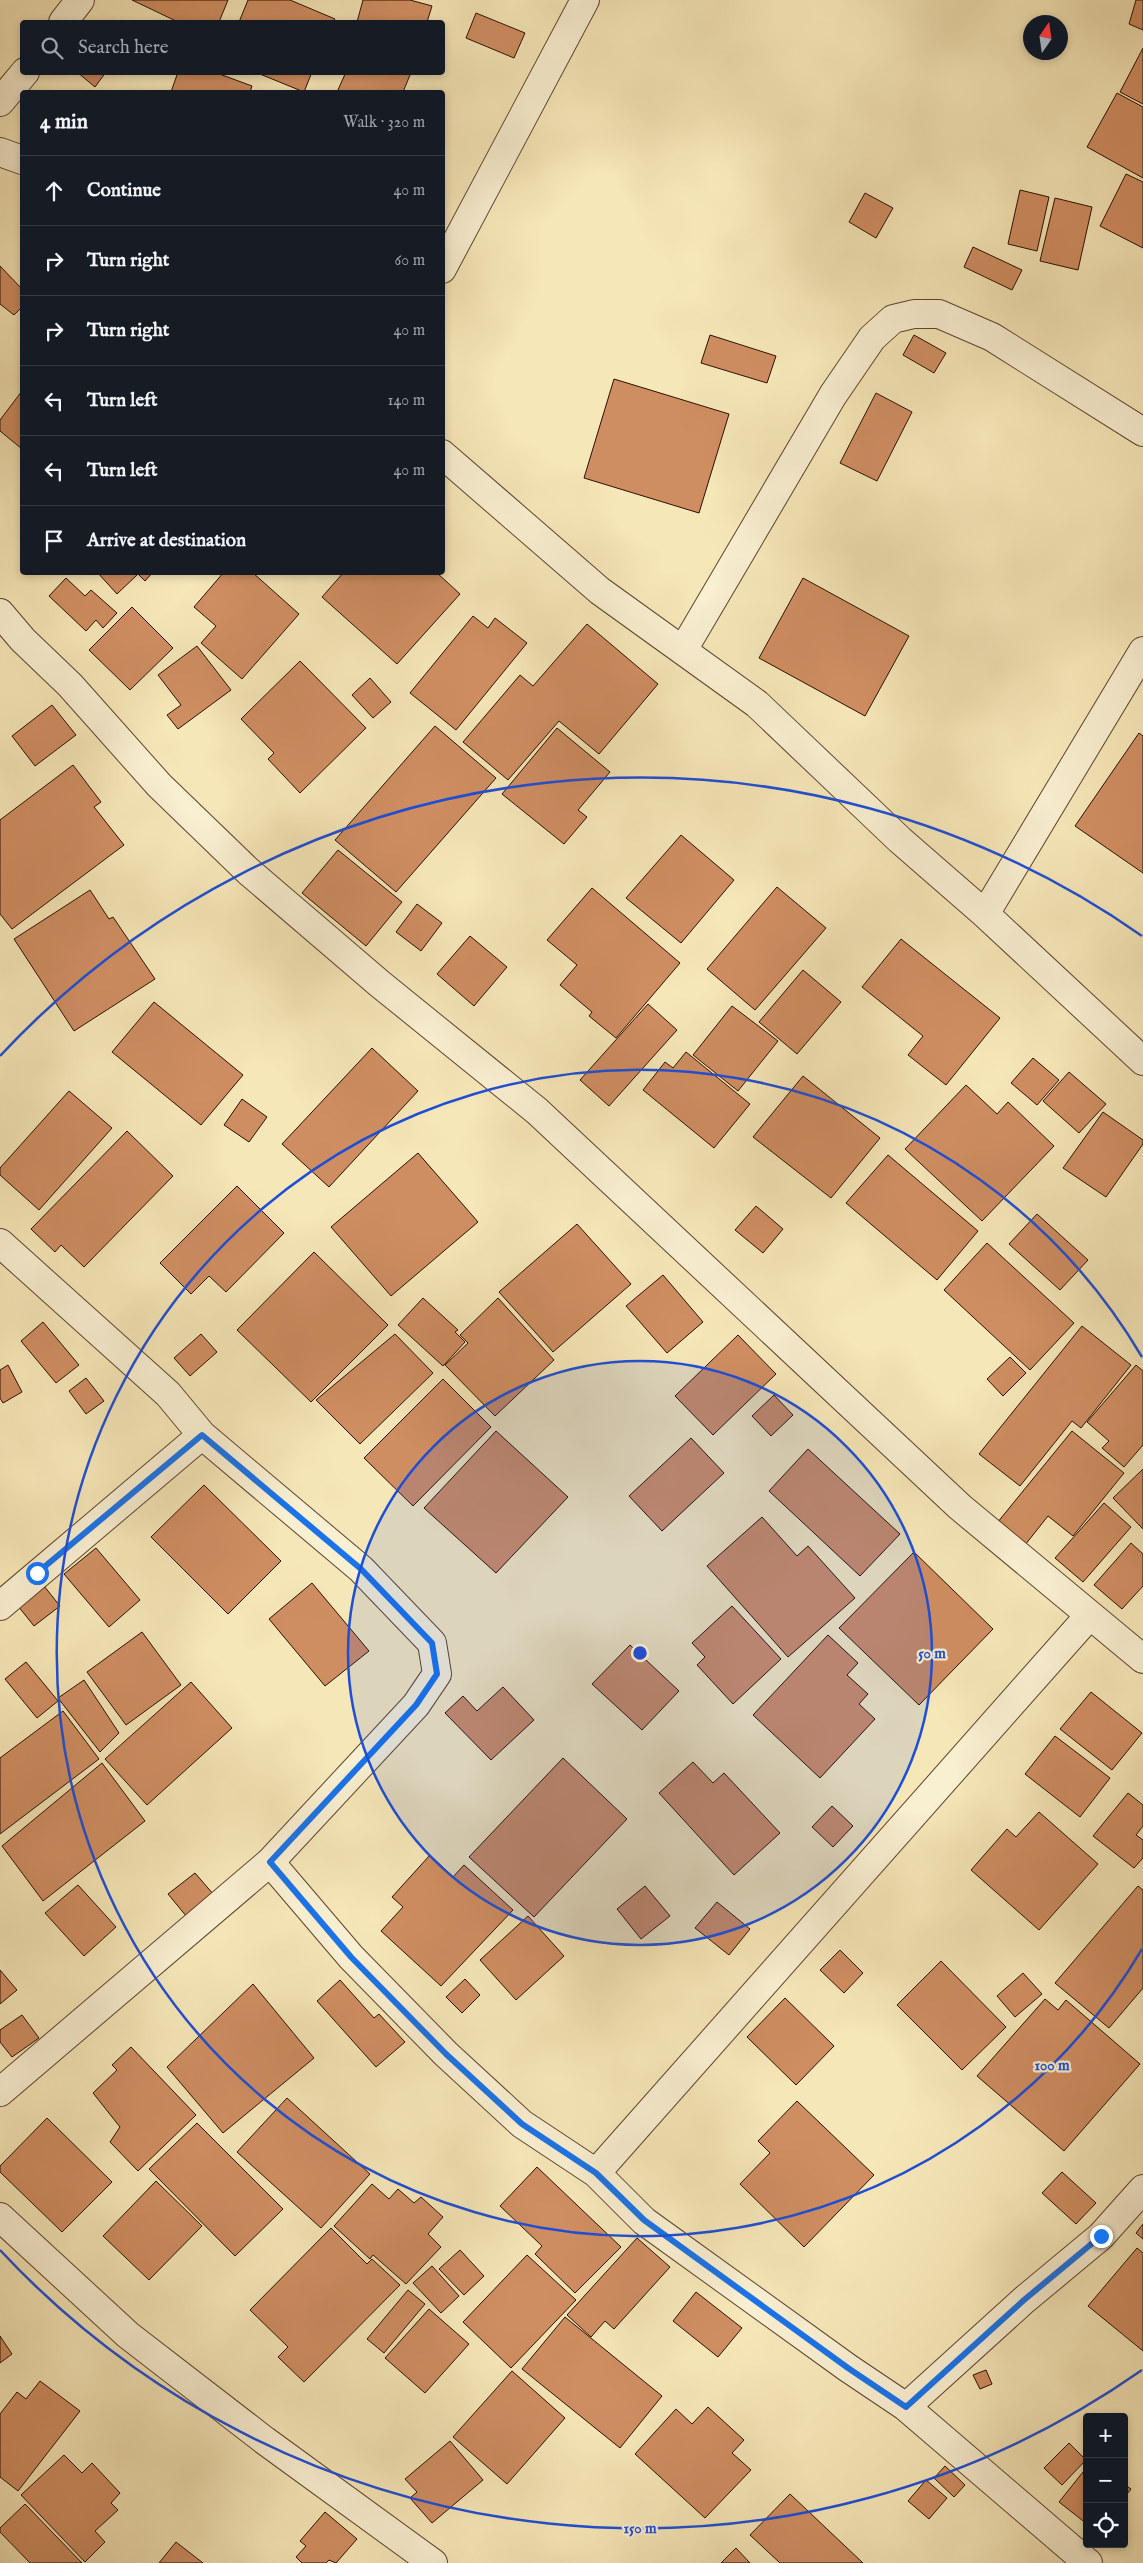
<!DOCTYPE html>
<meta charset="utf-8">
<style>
:root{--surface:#171b24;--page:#242831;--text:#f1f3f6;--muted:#9ea1a6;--line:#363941}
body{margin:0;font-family:"IM FELL English",serif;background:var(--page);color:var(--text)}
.controls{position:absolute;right:15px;bottom:15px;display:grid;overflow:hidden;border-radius:5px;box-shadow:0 2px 8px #0003}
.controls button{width:45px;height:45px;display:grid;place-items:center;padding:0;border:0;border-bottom:1px solid var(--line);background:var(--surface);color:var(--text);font:25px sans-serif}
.compass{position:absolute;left:1023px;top:15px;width:45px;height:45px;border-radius:50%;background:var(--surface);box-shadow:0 2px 8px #0003;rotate:13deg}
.stop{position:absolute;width:15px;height:15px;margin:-11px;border:4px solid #1a73e8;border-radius:50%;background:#fff}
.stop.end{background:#1a73e8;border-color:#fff;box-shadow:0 1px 5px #0008}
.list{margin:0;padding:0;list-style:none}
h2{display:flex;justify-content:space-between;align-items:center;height:65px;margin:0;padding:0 20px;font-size:21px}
h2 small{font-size:16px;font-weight:400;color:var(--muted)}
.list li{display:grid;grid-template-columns:32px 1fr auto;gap:15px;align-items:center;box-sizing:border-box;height:70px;padding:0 20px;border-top:1px solid var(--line)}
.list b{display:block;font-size:19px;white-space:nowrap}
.list em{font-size:16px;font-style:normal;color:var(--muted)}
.icon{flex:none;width:28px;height:28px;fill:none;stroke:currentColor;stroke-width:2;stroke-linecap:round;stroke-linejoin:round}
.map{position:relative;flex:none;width:1143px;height:2563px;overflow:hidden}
.search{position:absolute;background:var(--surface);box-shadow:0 2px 8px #0003;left:20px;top:20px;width:425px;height:55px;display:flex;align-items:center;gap:12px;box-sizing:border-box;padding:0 18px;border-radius:5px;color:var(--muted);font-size:19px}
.panel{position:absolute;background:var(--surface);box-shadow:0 2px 8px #0003;left:20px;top:90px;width:425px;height:485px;border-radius:5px}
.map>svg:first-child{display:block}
.building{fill:#cf8e62;stroke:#2b0e00}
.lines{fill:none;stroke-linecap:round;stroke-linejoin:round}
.minor-casing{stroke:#5e442e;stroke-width:30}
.minor{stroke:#f9efd1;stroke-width:28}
.route{stroke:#1a73e8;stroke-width:6}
.ring{fill:none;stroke:#1d4ed8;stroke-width:2.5}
.centre{fill:#1d4ed8;stroke:#f9efd1;stroke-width:2.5}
.ring-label{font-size:15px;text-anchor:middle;font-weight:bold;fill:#1d4ed8;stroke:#f9efd1;stroke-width:4.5;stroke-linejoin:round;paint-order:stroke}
</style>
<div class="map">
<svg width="1143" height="2563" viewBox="0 0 1143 2563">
<rect width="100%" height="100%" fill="#f6e7b8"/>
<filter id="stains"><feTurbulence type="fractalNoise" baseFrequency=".004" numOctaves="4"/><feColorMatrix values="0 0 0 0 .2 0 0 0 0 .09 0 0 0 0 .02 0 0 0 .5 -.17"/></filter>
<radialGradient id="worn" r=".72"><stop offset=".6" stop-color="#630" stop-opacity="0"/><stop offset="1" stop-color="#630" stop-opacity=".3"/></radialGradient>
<!-- building -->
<path class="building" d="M 132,0 L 228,0 L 219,22 L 178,22 Z
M 248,0 L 290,0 L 335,19 L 333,22 L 239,22 Z
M 363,0 L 410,0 L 432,6 L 427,22 L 357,22 Z
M 1136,0 L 1143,0 L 1143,30 L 1129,24 Z
M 476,13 L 525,33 L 514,58 L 466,38 Z
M 1143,48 L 1143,104 L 1120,92 Z
M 77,72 L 106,72 L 95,87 Z
M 178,72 L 214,72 L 252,86 L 250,92 L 171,92 Z
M 255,72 L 312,72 L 304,92 Z
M 346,72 L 404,72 L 410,75 L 403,92 L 337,92 Z
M 1117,93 L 1143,107 L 1143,178 L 1087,147 Z
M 1126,174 L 1143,182 L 1143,248 L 1100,226 Z
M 1020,190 L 1049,197 L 1037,251 L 1008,244 Z
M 865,193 L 893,208 L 876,238 L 849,222 Z
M 1055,198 L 1092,207 L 1078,270 L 1040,261 Z
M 973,247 L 1022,270 L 1012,290 L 964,267 Z
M 0,266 L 22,289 L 22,307 L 14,315 L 0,304 Z
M 710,335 L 776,356 L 767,383 L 701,363 Z
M 914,335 L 946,353 L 934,373 L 903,355 Z
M 614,379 L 729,414 L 699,513 L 584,478 Z
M 22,391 L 22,449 L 0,431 L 0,420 Z
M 876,393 L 912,412 L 877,481 L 840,463 Z
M 97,572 L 153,572 L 145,581 L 138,574 L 117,594 Z
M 224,572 L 252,572 L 299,614 L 242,679 L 201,643 L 216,626 L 194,607 Z
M 344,572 L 436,572 L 460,594 L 397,664 L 322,597 Z
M 66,578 L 85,596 L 91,590 L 117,613 L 103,628 L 96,620 L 86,631 L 49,596 Z
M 803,578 L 909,636 L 865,716 L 759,658 Z
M 132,607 L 173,648 L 130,690 L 89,650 Z
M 473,616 L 488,628 L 495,618 L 527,643 L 456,730 L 410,693 Z
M 587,624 L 658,684 L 599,754 L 559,721 L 508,780 L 463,742 L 520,675 L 533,686 Z
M 197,646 L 231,690 L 178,729 L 167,715 L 181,705 L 158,675 Z
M 300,661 L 366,728 L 300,793 L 268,759 L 274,753 L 241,719 Z
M 370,678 L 391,702 L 373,718 L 352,695 Z
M 52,705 L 76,735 L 35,766 L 12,736 Z
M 435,726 L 496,778 L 396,892 L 335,840 Z
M 557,728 L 610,772 L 578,810 L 587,817 L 564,844 L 502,794 Z
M 1139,733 L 1143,736 L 1143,873 L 1075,826 Z
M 73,765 L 101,802 L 94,807 L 124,845 L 12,929 L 0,914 L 0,820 Z
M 681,835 L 734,880 L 681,943 L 626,898 Z
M 338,850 L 402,902 L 366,946 L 302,893 Z
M 777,887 L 826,928 L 755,1010 L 707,969 Z
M 592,888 L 680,963 L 616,1038 L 589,1016 L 592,1012 L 560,985 L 577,965 L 547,940 Z
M 90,890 L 109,919 L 113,917 L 155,979 L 74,1031 L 14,939 Z
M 417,904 L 442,923 L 421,951 L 396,932 Z
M 470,936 L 507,967 L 474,1006 L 437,974 Z
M 901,939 L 1000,1018 L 946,1085 L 908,1055 L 923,1036 L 862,987 Z
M 803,970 L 841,1002 L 797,1054 L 759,1022 Z
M 154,1002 L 243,1075 L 201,1125 L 112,1052 Z
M 648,1004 L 677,1030 L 609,1106 L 580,1080 Z
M 732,1006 L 778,1041 L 738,1091 L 693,1055 Z
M 372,1048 L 418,1091 L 329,1187 L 282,1144 Z
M 686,1052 L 750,1104 L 714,1148 L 643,1090 L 665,1062 L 673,1068 Z
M 1033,1058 L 1059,1080 L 1037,1105 L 1011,1083 Z
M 1069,1072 L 1106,1104 L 1079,1133 L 1043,1101 Z
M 803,1076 L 880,1138 L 831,1198 L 753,1137 Z
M 966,1085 L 997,1114 L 1008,1102 L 1054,1146 L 982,1221 L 905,1149 Z
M 69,1091 L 112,1128 L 39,1210 L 0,1175 L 0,1168 Z
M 242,1099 L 267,1117 L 249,1142 L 224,1125 Z
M 1103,1112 L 1143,1140 L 1143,1144 L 1106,1197 L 1063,1168 Z
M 127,1131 L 173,1176 L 84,1267 L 61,1245 L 55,1252 L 31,1229 Z
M 418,1153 L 478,1222 L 391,1296 L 331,1227 Z
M 888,1155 L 978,1231 L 937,1280 L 846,1203 Z
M 237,1186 L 284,1233 L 226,1292 L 209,1276 L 191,1294 L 160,1263 Z
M 756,1206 L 783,1229 L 763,1253 L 735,1230 Z
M 1037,1214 L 1088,1260 L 1060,1290 L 1009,1244 Z
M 577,1224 L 631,1284 L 553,1352 L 499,1292 Z
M 987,1243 L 1074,1323 L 1030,1370 L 944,1290 Z
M 314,1252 L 388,1325 L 311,1402 L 237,1330 Z
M 663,1275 L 703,1322 L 667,1353 L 626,1306 Z
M 423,1298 L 458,1330 L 455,1332 L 465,1342 L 443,1366 L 398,1325 Z
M 498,1298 L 554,1360 L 495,1416 L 445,1365 L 468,1343 L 460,1335 Z
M 43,1322 L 79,1365 L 56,1383 L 21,1341 Z
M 1082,1326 L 1131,1365 L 1081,1428 L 1072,1421 L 1020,1486 L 979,1454 Z
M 201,1334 L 217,1352 L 190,1376 L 174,1358 Z
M 395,1334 L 433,1373 L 360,1444 L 316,1400 Z
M 738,1335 L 776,1374 L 713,1435 L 675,1396 Z
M 1010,1357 L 1026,1373 L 1003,1396 L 987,1379 Z
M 8,1365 L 22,1392 L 3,1403 L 0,1398 L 0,1370 Z
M 1136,1365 L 1143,1371 L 1143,1445 L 1124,1467 L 1102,1448 L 1109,1441 L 1087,1422 Z
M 86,1378 L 104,1401 L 86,1414 L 69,1391 Z
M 443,1379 L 491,1427 L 413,1506 L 364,1458 Z
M 774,1395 L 793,1415 L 771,1436 L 752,1416 Z
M 496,1431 L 568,1497 L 496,1573 L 424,1508 Z
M 1072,1431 L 1124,1473 L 1073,1536 L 1048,1516 L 1025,1545 L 997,1523 Z
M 691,1438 L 724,1473 L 662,1531 L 629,1496 Z
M 808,1449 L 900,1534 L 860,1576 L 769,1491 Z
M 1143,1469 L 1143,1529 L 1113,1498 Z
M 204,1485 L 281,1561 L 228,1614 L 151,1537 Z
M 1104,1503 L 1131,1527 L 1083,1582 L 1055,1558 Z
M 762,1517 L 797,1556 L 808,1546 L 855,1598 L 788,1657 L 707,1566 Z
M 1131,1543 L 1143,1554 L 1143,1586 L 1122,1609 L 1094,1585 Z
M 96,1548 L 140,1600 L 109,1627 L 64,1574 Z
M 914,1552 L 993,1629 L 919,1705 L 839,1628 Z
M 40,1581 L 60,1606 L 34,1626 L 14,1601 Z
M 312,1583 L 369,1651 L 325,1686 L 269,1619 Z
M 732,1606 L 781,1659 L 733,1704 L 697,1665 L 705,1657 L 692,1643 Z
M 142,1632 L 181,1685 L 126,1725 L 87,1672 Z
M 828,1635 L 858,1663 L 847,1675 L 868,1694 L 859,1704 L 875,1719 L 820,1778 L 753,1715 Z
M 630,1645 L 679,1691 L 642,1730 L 592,1684 Z
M 26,1662 L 58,1701 L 37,1718 L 5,1679 Z
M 84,1680 L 119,1733 L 100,1752 L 58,1698 Z
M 191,1682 L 232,1728 L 147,1805 L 105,1759 Z
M 503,1687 L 534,1720 L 491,1760 L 445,1713 L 463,1696 L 477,1711 Z
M 1091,1692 L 1142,1733 L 1112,1770 L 1060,1729 Z
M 63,1711 L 99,1759 L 0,1834 L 0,1758 Z
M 1055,1736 L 1110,1778 L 1080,1817 L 1025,1774 Z
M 563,1758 L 627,1819 L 534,1917 L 469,1857 Z
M 693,1762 L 713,1783 L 724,1773 L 780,1833 L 734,1875 L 659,1793 Z
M 102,1763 L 145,1821 L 43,1901 L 2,1846 Z
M 1128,1793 L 1143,1805 L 1143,1826 L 1136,1835 L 1143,1840 L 1143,1858 L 1134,1868 L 1093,1836 Z
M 832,1806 L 853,1826 L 833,1847 L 812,1827 Z
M 1039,1812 L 1098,1864 L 1039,1930 L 971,1870 L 1007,1829 L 1016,1837 Z
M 430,1855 L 453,1877 L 464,1865 L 513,1910 L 441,1986 L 381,1931 L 403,1907 L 392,1897 Z
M 195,1873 L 214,1895 L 187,1917 L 168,1894 Z
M 78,1885 L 116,1927 L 84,1956 L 45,1913 Z
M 645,1886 L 670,1916 L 641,1939 L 617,1909 Z
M 1138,1886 L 1143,1890 L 1143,1988 L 1109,2028 L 1055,1983 Z
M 717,1902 L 750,1929 L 729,1955 L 695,1928 Z
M 528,1916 L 564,1956 L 516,2000 L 480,1960 Z
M 840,1950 L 863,1973 L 844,1993 L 820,1970 Z
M 941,1961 L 1006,2027 L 962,2070 L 897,2005 Z
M 0,1970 L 17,1990 L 0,2004 Z
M 1023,1973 L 1042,1994 L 1015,2017 L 997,1996 Z
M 465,1979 L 480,1995 L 462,2013 L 446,1997 Z
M 340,1980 L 374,2018 L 379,2014 L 405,2042 L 376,2067 L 317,2001 Z
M 253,1984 L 314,2058 L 223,2133 L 167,2067 Z
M 785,1998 L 834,2046 L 796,2085 L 747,2037 Z
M 1045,1999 L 1058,2010 L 1066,2000 L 1140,2064 L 1064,2151 L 977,2076 Z
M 22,2015 L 39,2038 L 12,2057 L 0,2042 L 0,2030 Z
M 131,2047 L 196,2115 L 138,2171 L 110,2142 L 120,2127 L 93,2093 L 117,2070 L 112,2065 Z
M 287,2098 L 370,2174 L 321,2228 L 237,2152 Z
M 797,2101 L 874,2175 L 804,2247 L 740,2184 L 770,2153 L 758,2141 Z
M 47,2118 L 112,2182 L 62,2232 L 0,2172 L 0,2166 Z
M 197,2123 L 283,2209 L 235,2256 L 149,2169 Z
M 537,2167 L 621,2247 L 575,2293 L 535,2254 L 542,2246 L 500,2206 Z
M 1062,2172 L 1096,2203 L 1076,2224 L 1042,2193 Z
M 156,2181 L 202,2226 L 149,2280 L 103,2236 Z
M 372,2184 L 389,2199 L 398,2189 L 414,2203 L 421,2197 L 443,2217 L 428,2234 L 441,2247 L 406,2284 L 373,2255 L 370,2259 L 334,2226 Z
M 1143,2224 L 1143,2239 L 1136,2233 Z
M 331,2228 L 367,2264 L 372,2259 L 400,2285 L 304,2382 L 278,2357 L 288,2347 L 250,2310 Z
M 637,2238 L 670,2267 L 614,2329 L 605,2321 L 591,2337 L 567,2315 Z
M 1137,2248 L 1143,2253 L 1143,2351 L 1088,2306 Z
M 460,2250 L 484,2276 L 464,2295 L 439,2269 Z
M 527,2255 L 576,2300 L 511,2368 L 463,2322 Z
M 432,2266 L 459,2296 L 441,2313 L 413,2283 Z
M 408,2290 L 425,2304 L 384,2353 L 367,2339 Z
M 696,2292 L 742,2328 L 718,2357 L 673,2321 Z
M 429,2309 L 469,2344 L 425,2393 L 385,2358 Z
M 565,2317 L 662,2396 L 620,2448 L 522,2369 Z
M 0,2336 L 12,2354 L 0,2363 Z
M 986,2370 L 992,2384 L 980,2389 L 973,2375 Z
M 512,2371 L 565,2418 L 507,2484 L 453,2437 Z
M 40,2381 L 80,2411 L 18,2491 L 0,2477 L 0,2414 L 17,2392 L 26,2399 Z
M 708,2407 L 744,2440 L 732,2453 L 751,2470 L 705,2518 L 635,2454 L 676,2409 L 692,2424 Z
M 450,2441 L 483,2480 L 432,2523 L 410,2498 L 417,2492 L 405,2479 Z
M 1069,2443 L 1086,2460 L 1062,2485 L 1044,2468 Z
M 64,2455 L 82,2473 L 92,2463 L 120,2493 L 111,2503 L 118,2510 L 95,2531 L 105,2542 L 85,2562 L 21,2495 Z
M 945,2466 L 965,2485 L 954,2497 L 934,2478 Z
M 1087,2467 L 1087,2524 L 1059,2502 Z
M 926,2480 L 947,2498 L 929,2519 L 908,2501 Z
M 1124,2484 L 1131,2489 L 1124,2498 Z
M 790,2494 L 863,2563 L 780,2563 L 750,2535 Z
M 25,2504 L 82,2563 L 30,2563 L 0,2532 L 0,2528 Z
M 325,2512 L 357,2539 L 336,2563 L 329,2560 L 326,2563 L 302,2563 L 296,2557 L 306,2546 L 300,2541 Z
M 176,2542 L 203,2563 L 159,2563 Z
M 736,2548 L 750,2563 L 721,2563 Z"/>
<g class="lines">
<!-- minor casing -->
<g class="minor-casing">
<path id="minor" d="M 63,22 L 80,0
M 0,102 L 25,72
M 0,152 L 22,160
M 442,269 L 585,0
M 442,454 L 600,591 L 757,704 L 900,840 L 985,914 L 1143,1061
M 0,613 L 23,640 L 70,685 L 159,785 L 248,871 L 380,984 L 537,1111 L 960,1507 L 1143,1659
M 683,650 L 833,395 L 872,338 L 893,319 L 914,314 L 939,314 L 992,337 L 1143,432
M 985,914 L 1143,651
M 0,1243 L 168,1394 L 202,1435 L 361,1569 L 432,1643 L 437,1674 L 416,1705 L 270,1862 L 0,2092
M 0,1606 L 202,1435
M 270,1862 L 351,1957 L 446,2054 L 522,2124 L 596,2173 L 644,2221 L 848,2368 L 906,2407 L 1088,2563
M 596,2173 L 1089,1616
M 0,2217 L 128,2335 L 264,2440 L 433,2563
M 906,2407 L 1024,2300 L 1101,2236 L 1143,2189"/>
</g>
<!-- minor -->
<use href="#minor" class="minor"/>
</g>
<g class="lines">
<!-- route -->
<path class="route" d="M 37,1573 L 202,1435 L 361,1569 L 432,1643 L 437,1674 L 416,1705 L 270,1862 L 351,1957 L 446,2054 L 522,2124 L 596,2173 L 644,2220 L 848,2368 L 906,2407 L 1024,2300 L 1101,2236"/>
</g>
<!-- distance rings -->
<circle cx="640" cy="1653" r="292" fill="#1d4ed8" fill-opacity=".12"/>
<g class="ring">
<circle cx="640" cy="1653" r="292"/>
<path d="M1142 1949A583 583 0 1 1 1142 1357"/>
<path d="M1142 2370A875 875 0 0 1 0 2250M0 1056A875 875 0 0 1 1142 936"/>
</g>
<circle cx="640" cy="1653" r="8" class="centre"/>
<g class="ring-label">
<text x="932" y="1658">50 m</text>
<text x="1052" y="2070">100 m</text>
<text x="640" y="2533">150 m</text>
</g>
<rect width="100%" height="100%" filter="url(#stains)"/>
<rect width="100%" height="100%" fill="url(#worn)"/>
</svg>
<div class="controls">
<button>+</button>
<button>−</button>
<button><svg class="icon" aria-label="locate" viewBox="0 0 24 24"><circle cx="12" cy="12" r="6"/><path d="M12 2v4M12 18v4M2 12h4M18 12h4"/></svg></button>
</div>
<svg class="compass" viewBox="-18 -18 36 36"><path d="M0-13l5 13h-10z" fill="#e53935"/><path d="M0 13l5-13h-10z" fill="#9ea1a6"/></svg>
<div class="stop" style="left:37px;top:1573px"></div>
<div class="stop end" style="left:1101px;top:2236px"></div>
<div class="search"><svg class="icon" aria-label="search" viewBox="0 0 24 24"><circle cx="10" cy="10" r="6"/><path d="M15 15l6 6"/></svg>Search here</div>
<section class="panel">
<h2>4 min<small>Walk · 320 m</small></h2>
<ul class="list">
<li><svg class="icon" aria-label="ahead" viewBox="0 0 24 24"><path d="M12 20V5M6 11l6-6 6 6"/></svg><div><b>Continue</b></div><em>40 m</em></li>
<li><svg class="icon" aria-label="right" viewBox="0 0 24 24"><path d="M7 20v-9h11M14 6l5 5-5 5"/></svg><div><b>Turn right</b></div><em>60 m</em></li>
<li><svg class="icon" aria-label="right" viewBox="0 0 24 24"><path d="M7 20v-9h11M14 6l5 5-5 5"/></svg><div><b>Turn right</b></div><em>40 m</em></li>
<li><svg class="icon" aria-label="left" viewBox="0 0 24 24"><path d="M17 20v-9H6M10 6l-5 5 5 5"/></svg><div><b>Turn left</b></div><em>140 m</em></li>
<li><svg class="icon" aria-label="left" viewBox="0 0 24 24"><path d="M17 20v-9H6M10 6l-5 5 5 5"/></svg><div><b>Turn left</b></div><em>40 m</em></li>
<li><svg class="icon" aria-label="arrive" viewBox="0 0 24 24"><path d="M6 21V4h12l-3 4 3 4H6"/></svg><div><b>Arrive at destination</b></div></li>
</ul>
</section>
</div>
